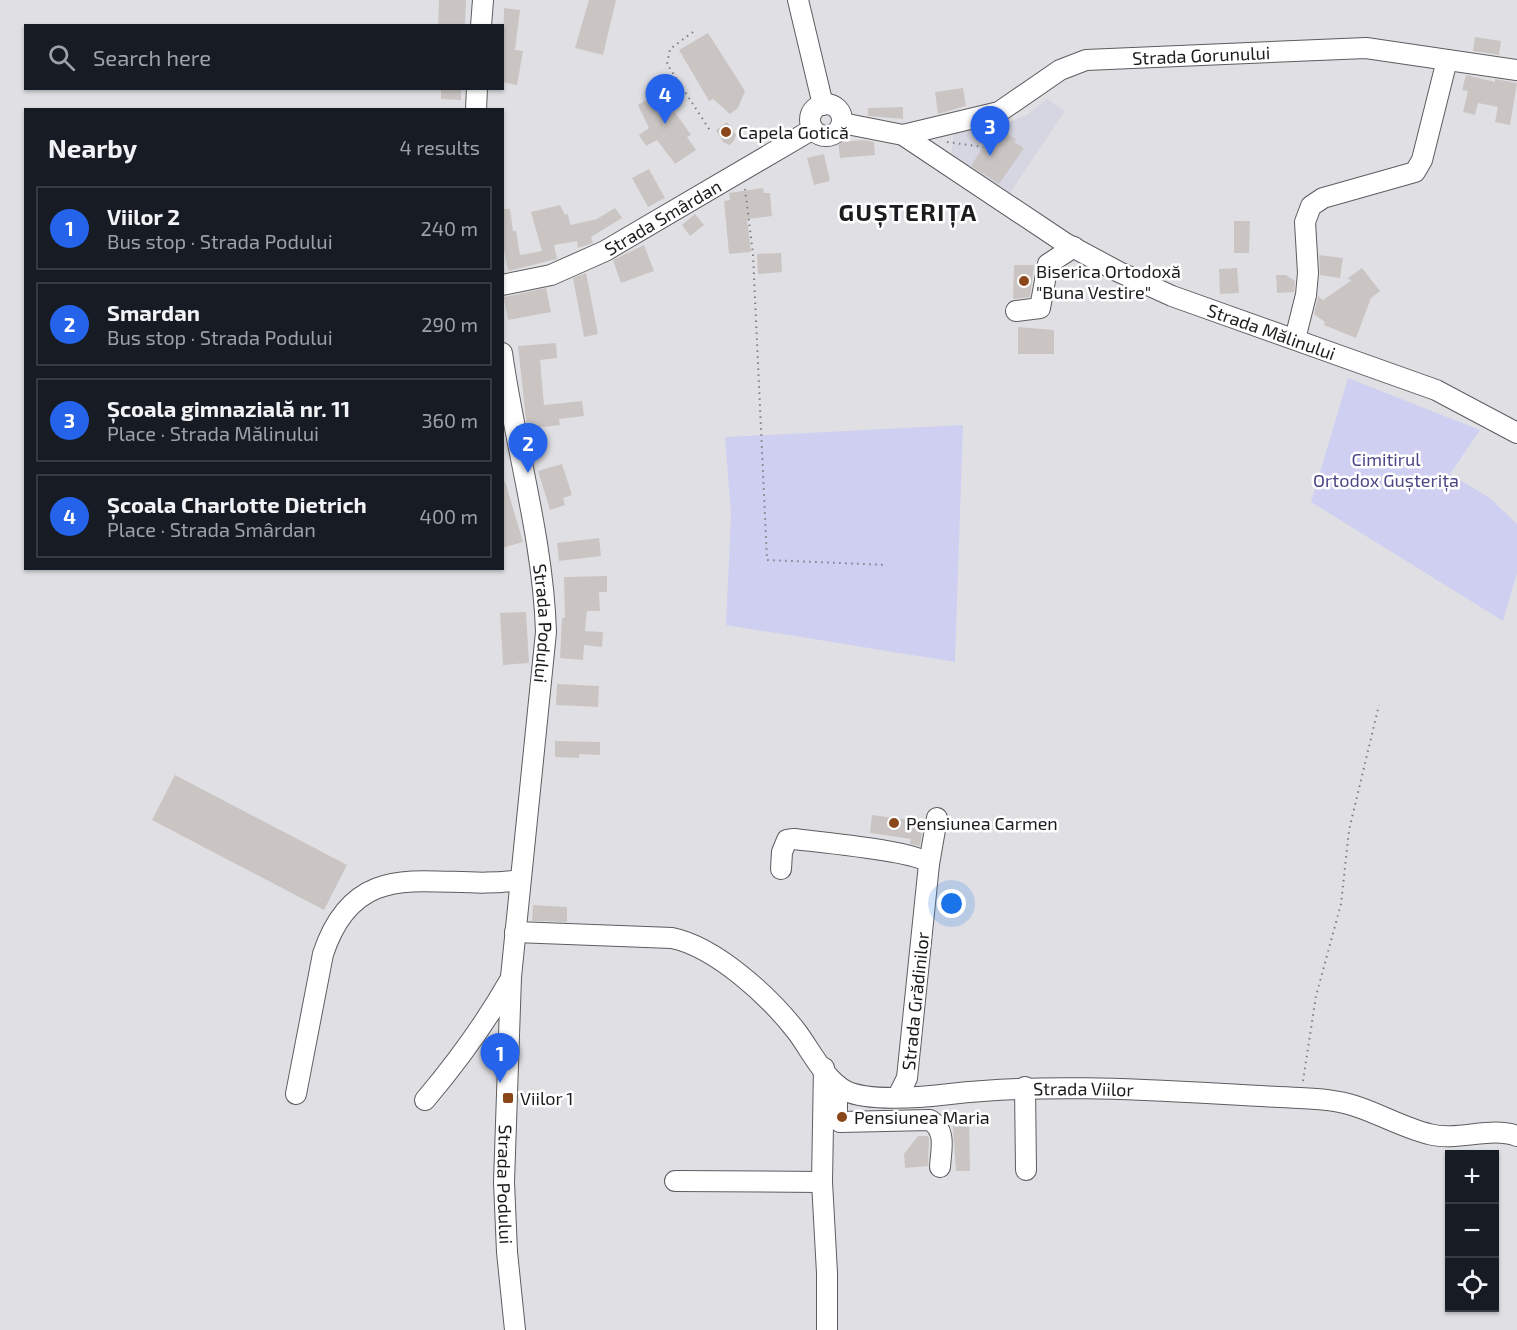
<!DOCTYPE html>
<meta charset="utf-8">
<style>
:root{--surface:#171b24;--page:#242831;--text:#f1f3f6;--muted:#9ea1a6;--line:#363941;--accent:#2563eb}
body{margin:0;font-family:"Exo 2",sans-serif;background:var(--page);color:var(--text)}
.controls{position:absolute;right:18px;bottom:18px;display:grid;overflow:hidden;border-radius:0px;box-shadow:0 2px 4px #0004}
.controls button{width:54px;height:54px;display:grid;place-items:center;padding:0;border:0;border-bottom:2px solid var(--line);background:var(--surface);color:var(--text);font:30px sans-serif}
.you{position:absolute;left:952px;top:904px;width:21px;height:21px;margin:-15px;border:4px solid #fff;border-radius:50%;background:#1a73e8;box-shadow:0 0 0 9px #1a73e833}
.badge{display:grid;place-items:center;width:39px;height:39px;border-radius:50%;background:var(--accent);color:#fff;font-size:20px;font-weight:700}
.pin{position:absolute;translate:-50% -50px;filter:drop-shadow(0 2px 3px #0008)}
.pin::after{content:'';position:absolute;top:32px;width:21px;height:18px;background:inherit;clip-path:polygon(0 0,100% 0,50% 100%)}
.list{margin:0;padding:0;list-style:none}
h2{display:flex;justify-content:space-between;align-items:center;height:78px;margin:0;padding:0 24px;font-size:26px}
h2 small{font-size:20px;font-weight:400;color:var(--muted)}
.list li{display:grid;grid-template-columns:39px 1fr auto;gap:18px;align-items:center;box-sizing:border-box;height:84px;margin:0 12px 12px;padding:0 12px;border:2px solid var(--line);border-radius:0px}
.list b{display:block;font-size:22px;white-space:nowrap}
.list p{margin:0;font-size:20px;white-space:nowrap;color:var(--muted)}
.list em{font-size:20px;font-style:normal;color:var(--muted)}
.icon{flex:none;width:33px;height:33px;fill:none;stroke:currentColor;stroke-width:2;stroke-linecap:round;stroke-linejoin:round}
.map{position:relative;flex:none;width:1517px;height:1330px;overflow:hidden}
.search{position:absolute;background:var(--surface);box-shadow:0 2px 4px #0004;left:24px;top:24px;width:480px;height:66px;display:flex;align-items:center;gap:15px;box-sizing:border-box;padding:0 21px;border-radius:0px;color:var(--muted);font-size:22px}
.panel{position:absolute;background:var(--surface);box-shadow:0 2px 4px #0004;left:24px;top:108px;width:480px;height:462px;border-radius:0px}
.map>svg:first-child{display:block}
.built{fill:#d6d6e2}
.green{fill:#cfd0f1}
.building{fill:#cac5c3}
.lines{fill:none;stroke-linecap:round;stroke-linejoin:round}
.minor-casing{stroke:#5d5d61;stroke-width:22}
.path{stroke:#7e7e81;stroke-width:2;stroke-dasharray:1.5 4.5;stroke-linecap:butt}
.minor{stroke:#fff;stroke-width:20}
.poi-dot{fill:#8b471a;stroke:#fff;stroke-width:2}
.labels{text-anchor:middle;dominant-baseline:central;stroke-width:5;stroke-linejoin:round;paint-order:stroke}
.street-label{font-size:18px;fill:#1c1c1e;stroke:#fff}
.poi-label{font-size:18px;fill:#1c1c1e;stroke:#fff;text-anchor:start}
.park-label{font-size:18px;fill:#4b4787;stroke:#fff}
.district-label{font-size:24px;font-weight:bold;letter-spacing:1.5px;fill:#1c1c1e;stroke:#fff}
</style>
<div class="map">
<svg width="1517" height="1330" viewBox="0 0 1517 1330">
<rect width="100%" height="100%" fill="#e0e0e4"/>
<!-- built -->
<path class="built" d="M 1047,99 L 1065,111 L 1010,193 L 951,155 L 954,132 L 995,127 L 1027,115 Z"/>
<!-- green -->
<path class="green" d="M 1348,378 L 1480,430 L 1450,474 L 1490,498 L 1517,524 L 1517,573 L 1503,621 L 1311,502 Z
M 963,425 L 955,662 L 726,625 L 731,515 L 725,437 Z"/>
<!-- building -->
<path class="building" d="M 439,0 L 466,0 L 465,26 L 438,26 Z
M 589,0 L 616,0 L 603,55 L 575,48 Z
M 504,8 L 520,10 L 515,50 L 523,51 L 517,85 L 502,82 Z
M 708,33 L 745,91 L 738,108 L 730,114 L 713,99 L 709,101 L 679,50 Z
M 1475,37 L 1501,41 L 1499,55 L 1473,51 Z
M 1466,75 L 1495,82 L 1495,79 L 1517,83 L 1510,125 L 1495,122 L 1498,107 L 1478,103 L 1475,115 L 1463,112 L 1468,91 L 1462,90 Z
M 441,88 L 461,88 L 461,100 L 441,99 Z
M 963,88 L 966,106 L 938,114 L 935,92 Z
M 660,91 L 691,135 L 687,137 L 696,150 L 675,164 L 657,140 L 646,146 L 639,135 L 649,128 L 638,105 Z
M 903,107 L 903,119 L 868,116 L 868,108 Z
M 727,122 L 736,135 L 734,141 L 729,145 L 723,142 L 716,130 Z
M 995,127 L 1016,139 L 1014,142 L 1024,148 L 999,184 L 971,166 Z
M 864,140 L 874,142 L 875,155 L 840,158 L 838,142 Z
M 824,154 L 830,181 L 814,185 L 807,158 Z
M 649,169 L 665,198 L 648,207 L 632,178 Z
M 763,188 L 764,193 L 770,193 L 772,216 L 747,219 L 751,252 L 729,254 L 724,201 L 730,200 L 729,193 Z
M 560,205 L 565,215 L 568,214 L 570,225 L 597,219 L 615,208 L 622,218 L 591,237 L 593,243 L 578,248 L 577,241 L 554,245 L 557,259 L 508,271 L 502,238 L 502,209 L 510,209 L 513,231 L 516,231 L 520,255 L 542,251 L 531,212 Z
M 695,214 L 704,225 L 690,236 L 682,225 Z
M 1234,221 L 1250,221 L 1249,253 L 1234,253 Z
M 644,245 L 654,271 L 621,283 L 613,260 Z
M 781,253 L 782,272 L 758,274 L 757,254 Z
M 1319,255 L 1343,258 L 1340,278 L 1320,275 Z
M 1014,265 L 1034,265 L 1030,297 L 1013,299 Z
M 1237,268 L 1239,293 L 1220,294 L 1219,269 Z
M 1362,268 L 1380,291 L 1371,298 L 1356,338 L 1324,325 L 1325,322 L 1314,314 L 1318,296 L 1323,300 L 1352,280 L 1347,279 Z
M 586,273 L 598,334 L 584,337 L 573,278 Z
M 1276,275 L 1286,275 L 1295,281 L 1294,292 L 1277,293 Z
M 546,288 L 551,312 L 508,320 L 504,297 Z
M 1018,327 L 1054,330 L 1054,354 L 1018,354 Z
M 556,343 L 557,358 L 540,360 L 544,405 L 582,401 L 584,416 L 559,419 L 560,425 L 527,429 L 518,346 Z
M 562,464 L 572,495 L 563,498 L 565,505 L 550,510 L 538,471 Z
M 502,481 L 505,481 L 523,542 L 502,548 Z
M 599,538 L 601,556 L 559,561 L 557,543 Z
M 607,576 L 607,592 L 599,592 L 600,611 L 587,611 L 585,631 L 603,632 L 602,647 L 584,645 L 583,660 L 560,658 L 562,618 L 565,618 L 564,577 Z
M 526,612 L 529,663 L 503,665 L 500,613 Z
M 557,684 L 599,686 L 598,707 L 556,705 Z
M 555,741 L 600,742 L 600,755 L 579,754 L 579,758 L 555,757 Z
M 175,775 L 347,865 L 324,910 L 152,820 Z
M 872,815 L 924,822 L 920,846 L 910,844 L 911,839 L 870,833 Z
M 533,905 L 567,907 L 567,922 L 532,921 Z
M 952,1114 L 969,1114 L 970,1171 L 956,1171 Z
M 918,1136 L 928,1136 L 929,1138 L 928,1166 L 905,1168 L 904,1154 Z"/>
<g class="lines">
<!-- minor casing -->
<g class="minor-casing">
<g id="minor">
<path d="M 798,0 L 823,105"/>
<path d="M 481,26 L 483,0"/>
<circle cx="826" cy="120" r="16"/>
<path d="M 476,110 L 477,88"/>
<path id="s1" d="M 842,123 L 903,135 L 1065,243 L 1119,272 L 1172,296 L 1436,390 L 1517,433"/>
<path id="s2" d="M 903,135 L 999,112 L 1060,70 L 1086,60 L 1366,48 L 1517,70"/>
<path id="s3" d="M 502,285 L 551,275 L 605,251 L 813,129"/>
<path d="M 1016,311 L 1040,308 L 1048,264 L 1074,247"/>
<path d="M 1295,339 L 1306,295 L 1308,273 L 1305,222 L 1311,206 L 1323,198 L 1415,172 L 1422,160 L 1447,60"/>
<path id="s4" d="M 502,353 C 515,446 543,538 546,632 L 511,977 L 504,1182 L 507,1252 L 515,1330"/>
<path d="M 929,864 L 937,818"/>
<path d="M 781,869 L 782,852 L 787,840 L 794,839 C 817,842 918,851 929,864 L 907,1078 L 898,1096"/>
<path id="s5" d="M 515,932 L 672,938 C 716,947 770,997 797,1032 C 811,1051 825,1080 846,1091 C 870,1102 924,1097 950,1094 C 1066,1081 1184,1093 1300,1098 C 1319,1099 1337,1100 1355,1106 C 1380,1114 1404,1128 1429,1134 C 1458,1142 1490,1126 1517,1136"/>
<path d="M 824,1068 L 822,1182 L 827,1273 L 827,1330"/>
<path d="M 837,1086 L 837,1118 L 840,1122 L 930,1120 C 947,1131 941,1149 940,1167"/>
<path d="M 1025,1087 L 1026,1170"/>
<path d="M 296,1094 L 323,954 C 358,848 438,893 520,880"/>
<path d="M 425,1100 C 458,1061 485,1024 510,980"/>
<path d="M 675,1181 L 822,1182"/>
</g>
</g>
<!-- path -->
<path class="path" d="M 693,32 L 670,49 L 667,64 L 711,132
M 947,142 L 983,147
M 745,189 L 753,254 L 767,560 L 887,565
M 1303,1081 L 1316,996 L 1341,904 L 1349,830 L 1379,705"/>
<!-- minor -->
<use href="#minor" class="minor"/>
</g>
<!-- markers -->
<g class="poi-dot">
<circle cx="726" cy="132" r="6"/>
<circle cx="1024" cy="281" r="6"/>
<circle cx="894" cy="823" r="6"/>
<rect x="502" y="1092" width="12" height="12" rx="3"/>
<circle cx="842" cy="1117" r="6"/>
</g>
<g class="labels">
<!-- street labels -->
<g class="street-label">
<text stroke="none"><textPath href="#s2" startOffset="316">Strada Gorunului</textPath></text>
<text stroke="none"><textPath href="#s3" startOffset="176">Strada Smârdan</textPath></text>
<text stroke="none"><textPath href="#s1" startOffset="482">Strada Mălinului</textPath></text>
<text stroke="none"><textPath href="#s4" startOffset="274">Strada Podului</textPath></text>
<text transform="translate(915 1001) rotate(-84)">Strada Grădinilor</text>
<text stroke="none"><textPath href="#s5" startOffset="632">Strada Viilor</textPath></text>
<text stroke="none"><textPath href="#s4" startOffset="837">Strada Podului</textPath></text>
</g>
<!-- poi labels -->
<g class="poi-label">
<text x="738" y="132">Capela Gotică</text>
<text x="1036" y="271">Biserica Ortodoxă<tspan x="1036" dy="21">"Buna Vestire"</tspan></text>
<text x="906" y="823">Pensiunea Carmen</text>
<text x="520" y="1098">Viilor 1</text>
<text x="854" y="1117">Pensiunea Maria</text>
</g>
<!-- park labels -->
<g class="park-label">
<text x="1386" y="459">Cimitirul<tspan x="1386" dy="21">Ortodox Gușterița</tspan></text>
</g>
<!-- district labels -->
<g class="district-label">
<text x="908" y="211">GUȘTERIȚA</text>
</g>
</g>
</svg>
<div class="controls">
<button>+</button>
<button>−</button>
<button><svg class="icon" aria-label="locate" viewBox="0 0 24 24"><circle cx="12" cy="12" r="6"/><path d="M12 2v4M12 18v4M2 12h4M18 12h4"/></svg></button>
</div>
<div class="you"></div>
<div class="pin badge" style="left:500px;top:1083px">1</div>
<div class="pin badge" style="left:528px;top:473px">2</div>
<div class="pin badge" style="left:990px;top:156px">3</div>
<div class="pin badge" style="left:665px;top:124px">4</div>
<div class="search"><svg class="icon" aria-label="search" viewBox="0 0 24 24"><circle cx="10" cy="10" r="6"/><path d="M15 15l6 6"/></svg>Search here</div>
<section class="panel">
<h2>Nearby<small>4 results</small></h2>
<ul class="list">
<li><span class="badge">1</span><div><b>Viilor 2</b><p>Bus stop · Strada Podului</p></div><em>240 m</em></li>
<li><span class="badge">2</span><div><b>Smardan</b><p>Bus stop · Strada Podului</p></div><em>290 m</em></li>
<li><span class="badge">3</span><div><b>Școala gimnazială nr. 11</b><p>Place · Strada Mălinului</p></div><em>360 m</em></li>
<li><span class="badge">4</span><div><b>Școala Charlotte Dietrich</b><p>Place · Strada Smârdan</p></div><em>400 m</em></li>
</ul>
</section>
</div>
